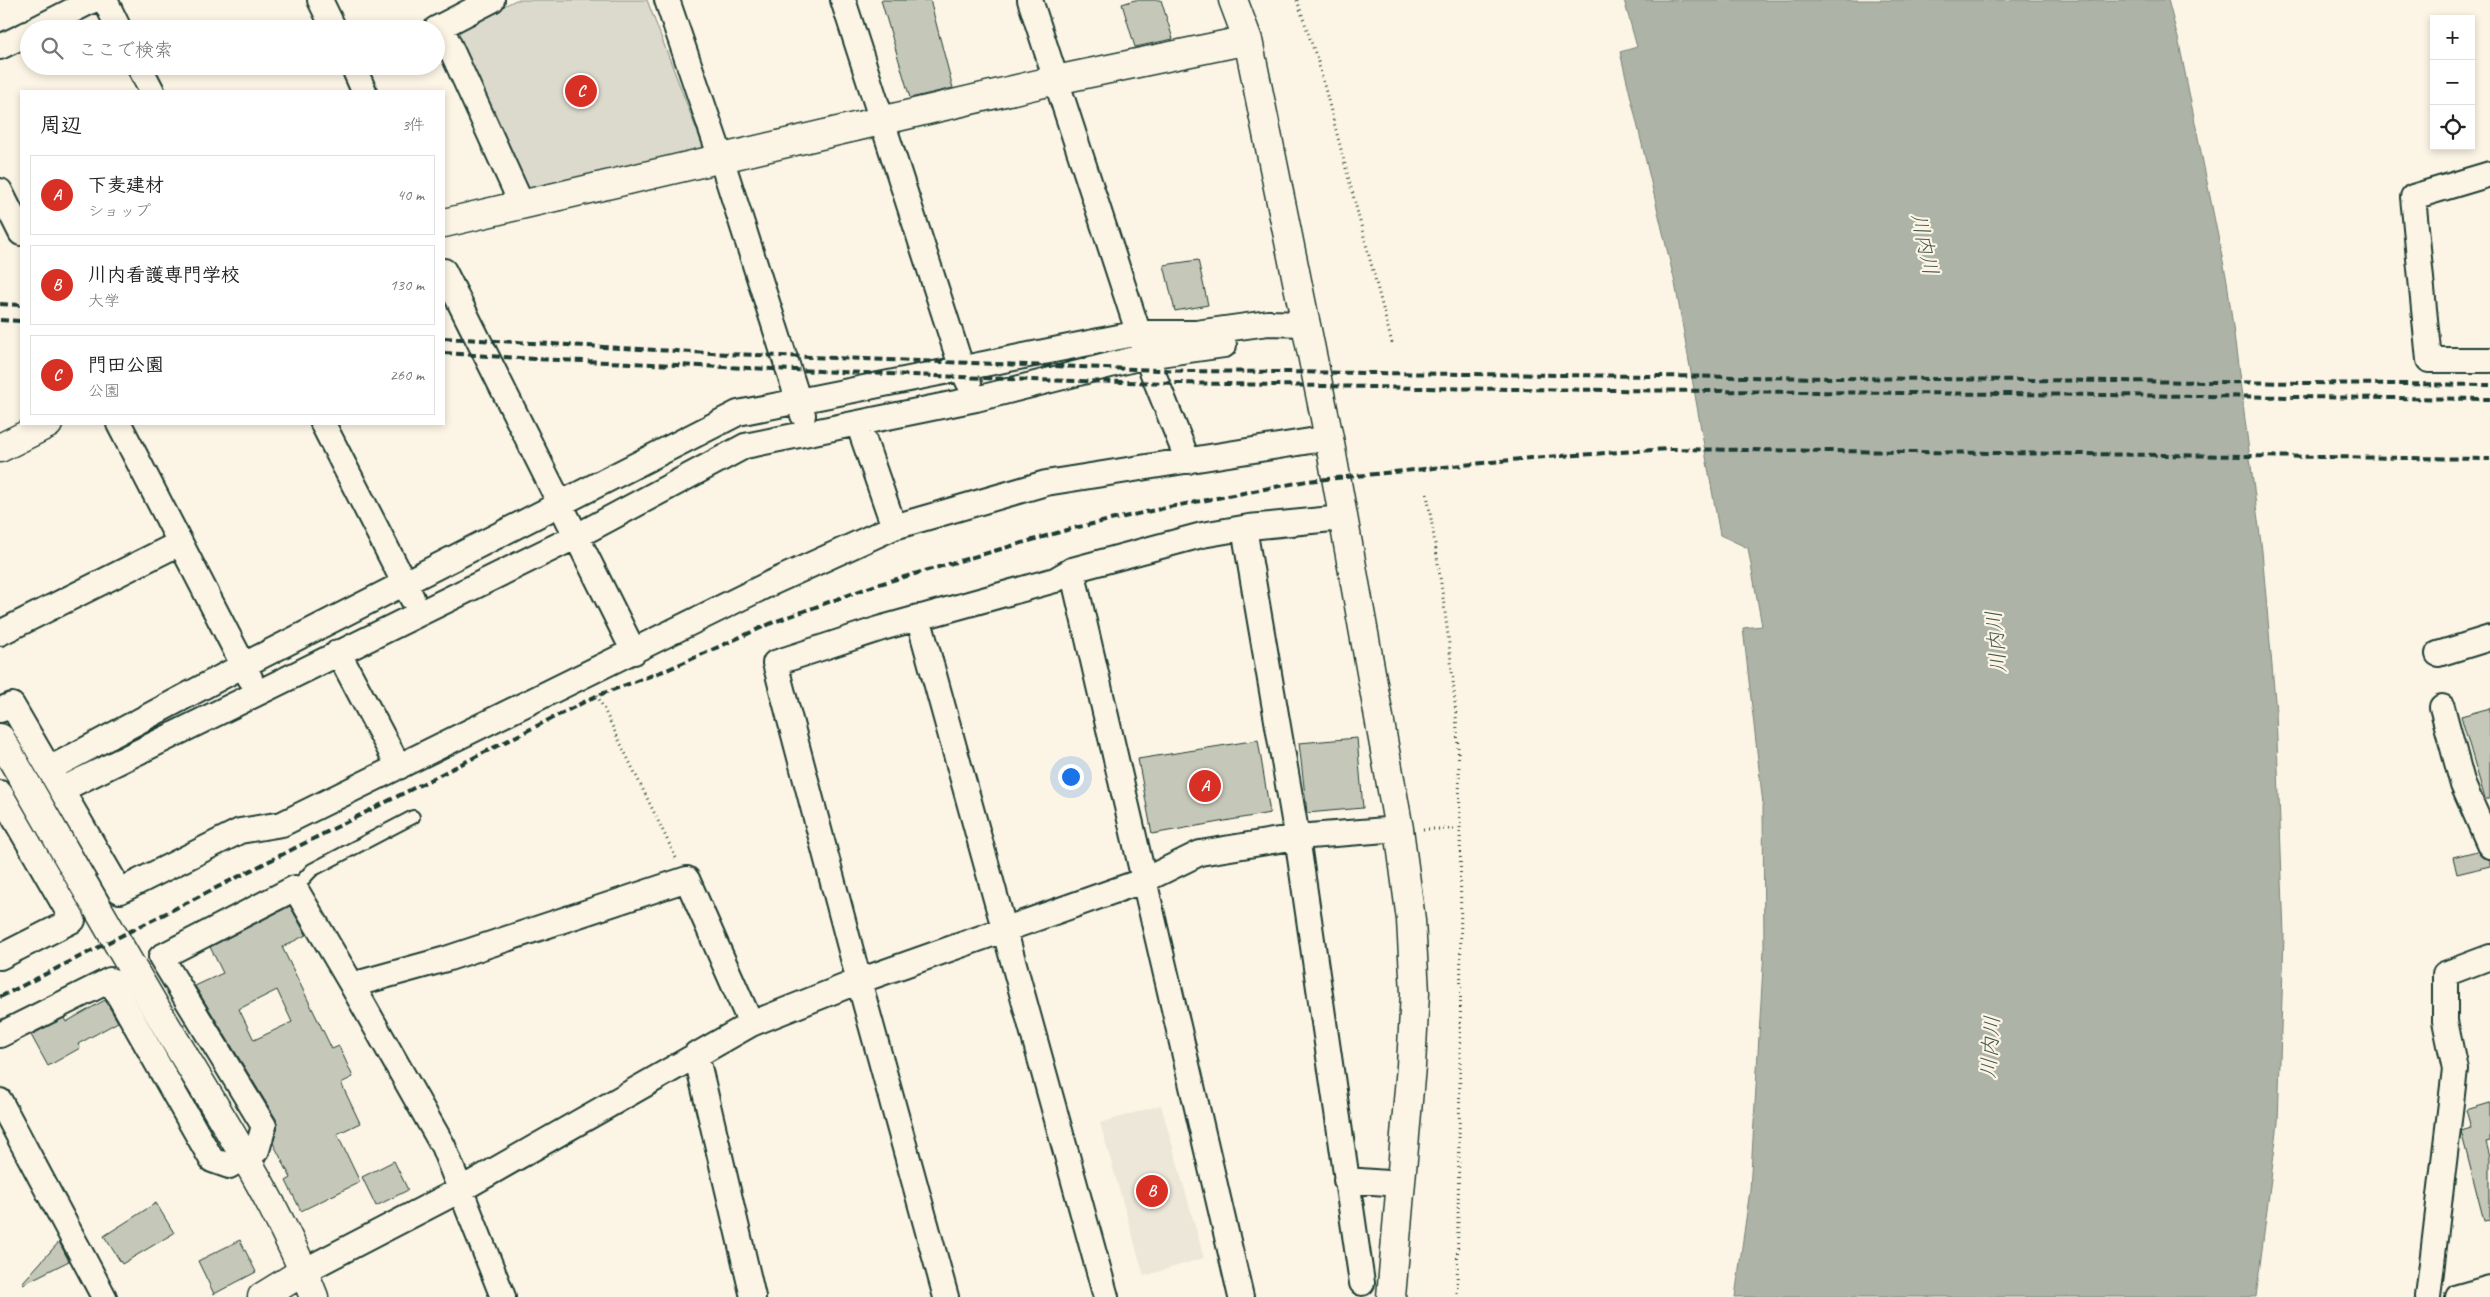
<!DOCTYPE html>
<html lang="ja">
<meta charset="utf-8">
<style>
:root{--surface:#fff;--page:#f6f6f6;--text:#222;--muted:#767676;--line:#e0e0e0;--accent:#d93025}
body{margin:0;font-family:Caveat,"Klee One",sans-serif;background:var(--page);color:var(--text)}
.controls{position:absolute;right:15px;top:15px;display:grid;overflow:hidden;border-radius:0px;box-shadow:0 2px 8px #0003}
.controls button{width:45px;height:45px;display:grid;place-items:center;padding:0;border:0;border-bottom:1px solid var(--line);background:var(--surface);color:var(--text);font:25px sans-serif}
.you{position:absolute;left:1070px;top:776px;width:18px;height:18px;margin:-12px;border:4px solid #fff;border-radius:50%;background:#1a73e8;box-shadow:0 0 0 8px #1a73e833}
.badge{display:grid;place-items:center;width:32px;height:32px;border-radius:50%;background:var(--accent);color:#fff;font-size:16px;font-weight:700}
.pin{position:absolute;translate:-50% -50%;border:2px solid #fff;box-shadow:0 1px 5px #0006}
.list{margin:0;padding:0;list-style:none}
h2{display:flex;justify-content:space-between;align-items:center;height:65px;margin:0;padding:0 20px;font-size:21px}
h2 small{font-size:16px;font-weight:400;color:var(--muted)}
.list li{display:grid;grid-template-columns:32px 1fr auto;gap:15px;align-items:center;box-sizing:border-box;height:80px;margin:0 10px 10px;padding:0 10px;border:1px solid var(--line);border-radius:0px}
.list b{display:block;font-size:19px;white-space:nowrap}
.list p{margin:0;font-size:16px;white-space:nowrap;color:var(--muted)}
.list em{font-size:16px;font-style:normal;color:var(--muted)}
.icon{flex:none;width:28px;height:28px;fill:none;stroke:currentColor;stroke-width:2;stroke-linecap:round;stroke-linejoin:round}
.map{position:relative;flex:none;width:2490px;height:1297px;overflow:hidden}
.search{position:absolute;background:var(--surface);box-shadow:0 2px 8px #0003;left:20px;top:20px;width:425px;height:55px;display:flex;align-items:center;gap:12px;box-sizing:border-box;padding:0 18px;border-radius:28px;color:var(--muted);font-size:19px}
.panel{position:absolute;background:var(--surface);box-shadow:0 2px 8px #0003;left:20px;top:90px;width:425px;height:335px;border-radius:0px}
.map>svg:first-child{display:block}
.built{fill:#ece7d8}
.green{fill:#dcdacc;stroke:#7e8c80}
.water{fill:#aeb3a7;stroke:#758479}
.building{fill:#c5c7b9;stroke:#1f3d34;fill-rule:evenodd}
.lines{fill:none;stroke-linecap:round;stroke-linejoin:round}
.service-casing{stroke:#1f3d34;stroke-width:16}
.minor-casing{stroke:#1f3d34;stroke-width:28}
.tertiary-casing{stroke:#1f3d34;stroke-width:31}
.path{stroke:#1f3d34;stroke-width:3;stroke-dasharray:1 4;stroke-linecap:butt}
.service{stroke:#fcf5e5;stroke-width:12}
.minor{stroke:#fcf5e5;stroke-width:24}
.tertiary{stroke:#fcf5e5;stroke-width:28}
.rail{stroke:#1f3d34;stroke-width:4;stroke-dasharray:8 4;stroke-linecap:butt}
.labels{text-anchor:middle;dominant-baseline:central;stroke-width:4.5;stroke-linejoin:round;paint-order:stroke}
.water-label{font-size:21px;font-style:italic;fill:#435a51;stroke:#fcf5e5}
</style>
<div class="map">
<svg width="2490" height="1297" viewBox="0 0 2490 1297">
<rect width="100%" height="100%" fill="#fcf5e5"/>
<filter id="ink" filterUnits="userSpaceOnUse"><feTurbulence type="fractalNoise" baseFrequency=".02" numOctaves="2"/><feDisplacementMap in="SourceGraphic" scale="10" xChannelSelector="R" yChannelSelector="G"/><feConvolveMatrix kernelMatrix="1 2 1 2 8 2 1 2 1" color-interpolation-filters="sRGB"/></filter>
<g filter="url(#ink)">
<!-- built -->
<path class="built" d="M 1161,1105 L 1204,1258 L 1144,1276 L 1100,1123 Z"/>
<!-- green -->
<path class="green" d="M 516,0 L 647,0 L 704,149 L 527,191 L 452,32 Z"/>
<!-- water -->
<path class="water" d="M 1624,0 L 2168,0 L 2178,38 L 2227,281 L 2262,551 L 2276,712 L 2284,935 L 2278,1123 L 2256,1297 L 1735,1297 L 1750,1190 L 1764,950 L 1763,804 L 1743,628 L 1762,626 L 1748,548 L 1720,535 L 1675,283 L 1620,52 L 1637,47 Z"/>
<!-- building -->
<path class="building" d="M 881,0 L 930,0 L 953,88 L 910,98 Z
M 1135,0 L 1161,0 L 1173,39 L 1135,47 L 1122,4 Z
M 1198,260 L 1208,305 L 1175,311 L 1164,265 Z
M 2490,708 L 2490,799 L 2485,799 L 2461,716 Z
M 1357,738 L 1363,808 L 1307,813 L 1299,743 Z
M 1258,740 L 1270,813 L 1152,834 L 1138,759 Z
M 2477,851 L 2482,857 L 2490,860 L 2490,866 L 2457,874 L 2453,857 Z
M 290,906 L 306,935 L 282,947 L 332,1049 L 339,1046 L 353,1077 L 341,1083 L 360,1123 L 337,1134 L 360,1182 L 301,1211 L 286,1181 L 291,1178 L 273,1143 L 277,1129 L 276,1119 L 195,986 L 223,973 L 210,947 ZM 277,990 L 292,1022 L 254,1040 L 239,1009 Z
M 105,1000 L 118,1022 L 78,1044 L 80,1048 L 48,1066 L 31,1035 L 64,1018 L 66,1022 Z
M 2490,1103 L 2490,1141 L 2486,1142 L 2490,1157 L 2490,1220 L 2484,1221 L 2461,1131 L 2471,1128 L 2466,1110 Z
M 394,1161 L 408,1190 L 376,1206 L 362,1177 Z
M 156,1203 L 174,1233 L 122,1264 L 104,1236 Z
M 240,1240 L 256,1272 L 214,1294 L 198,1261 Z
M 59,1242 L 69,1261 L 23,1284 L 22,1283 Z"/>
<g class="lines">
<!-- service casing -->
<g class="service-casing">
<path id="service" d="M 295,888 L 312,870 L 413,817"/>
</g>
<!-- minor casing -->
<g class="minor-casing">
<path id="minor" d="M 105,0 L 119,29
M 320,0 L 334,29
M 667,0 L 721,158 L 803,415
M 843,0 L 962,369 L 969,383
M 1030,0 L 1146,356 L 1188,461
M 441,27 L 522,205
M 36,29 L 93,0
M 436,29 L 492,0
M 0,47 L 29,33
M 139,66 L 152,91
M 353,66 L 364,91
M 2490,174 L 2413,197 L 2429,360 L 2490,360
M 0,191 L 21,233
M 444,271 L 634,652
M 858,423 L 894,527
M 119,424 L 250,678
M 323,424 L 412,598
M 1244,528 L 1297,837 L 1362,1283
M 1072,570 L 1241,1297
M 918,617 L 1106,1297
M 0,633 L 180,543
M 338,652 L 399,767
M 2438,654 L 2490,638
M 2442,707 L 2463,785 L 2490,846
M 0,710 L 12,705 L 120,891 L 240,831 L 282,824 L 769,584 L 894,527 L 1046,483 L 1329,438
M 49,769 L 244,665 L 738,413 L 1139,333 L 1196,333 L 1268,323 L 1305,324
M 61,790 L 575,537 L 745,446 L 976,399 L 1146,356 L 1224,345
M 0,793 L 73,920 L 0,957
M 0,1035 L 110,980 L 212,1160 L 229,1166 L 257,1150 L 264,1126 L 161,957 L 295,888 L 352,985
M 696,1054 L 753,1297
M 0,1101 L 104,1297
M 1346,1180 L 1401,1184
M 304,1271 L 460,1190 L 751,1024 L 859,981 L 1145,880 L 1200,853 L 1297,837 L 1399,829
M 503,1297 L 443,1146 L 352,985 L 446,959 L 687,879 L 751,1024
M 946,1297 L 859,981 L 775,663 L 882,628 L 1055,580 L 1072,570 L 1202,535 L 1249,527 L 1343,518
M 2428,1297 L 2455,1069 L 2445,1021 L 2445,974 L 2490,957
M 2458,1297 L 2490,1288"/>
</g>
<!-- tertiary casing -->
<g class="tertiary-casing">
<path id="tertiary" d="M 1233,0 L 1248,40 L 1329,438 L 1399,829 L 1411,920 L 1415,993 L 1411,1066 L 1391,1297
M 444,223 L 1056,80 L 1248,40
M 0,448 L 48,424
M 0,738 C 56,835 111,933 168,1029 C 220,1116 277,1202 314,1297
M 262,1297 L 304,1271"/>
</g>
<!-- path -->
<path class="path" d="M 1297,0 L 1318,62 L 1392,343
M 1427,494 C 1442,585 1456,678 1459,771 C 1463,946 1459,1122 1457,1297
M 597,695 L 677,860
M 1423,829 L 1458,829"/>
<!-- service -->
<use href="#service" class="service"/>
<!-- minor -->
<use href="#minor" class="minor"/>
<!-- tertiary -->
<use href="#tertiary" class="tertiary"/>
<!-- rail -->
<path class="rail" d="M 0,304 L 21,305
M 0,320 L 21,321
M 444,338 L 728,354 L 1187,371 L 2490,385
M 444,353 L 534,359 L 1032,380 L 1420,388 L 2490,399
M 0,997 L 596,696 L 669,669 L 774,622 L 876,585 L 1074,528 L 1169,507 L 1307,481 L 1531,458 L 1667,449 L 2490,459"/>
</g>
</g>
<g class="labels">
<!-- water labels -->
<g class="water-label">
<text transform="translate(1925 244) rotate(78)">川内川</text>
<text transform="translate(1996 642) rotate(-95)">川内川</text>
<text transform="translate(1990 1047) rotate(-86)">川内川</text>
</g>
</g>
</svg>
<div class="controls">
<button>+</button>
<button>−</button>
<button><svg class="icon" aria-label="locate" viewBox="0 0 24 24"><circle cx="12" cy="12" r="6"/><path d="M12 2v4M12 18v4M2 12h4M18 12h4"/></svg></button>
</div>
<div class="you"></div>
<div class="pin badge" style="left:1205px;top:786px">A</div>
<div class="pin badge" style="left:1152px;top:1191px">B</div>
<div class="pin badge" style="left:581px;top:91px">C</div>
<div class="search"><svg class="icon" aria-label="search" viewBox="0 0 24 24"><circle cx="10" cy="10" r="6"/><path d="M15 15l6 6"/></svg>ここで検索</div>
<section class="panel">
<h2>周辺<small>3件</small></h2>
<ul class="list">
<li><span class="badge">A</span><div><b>下麦建材</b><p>ショップ</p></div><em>40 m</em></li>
<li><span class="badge">B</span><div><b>川内看護専門学校</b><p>大学</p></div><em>130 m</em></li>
<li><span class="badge">C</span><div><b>門田公園</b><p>公園</p></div><em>260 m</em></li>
</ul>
</section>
</div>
